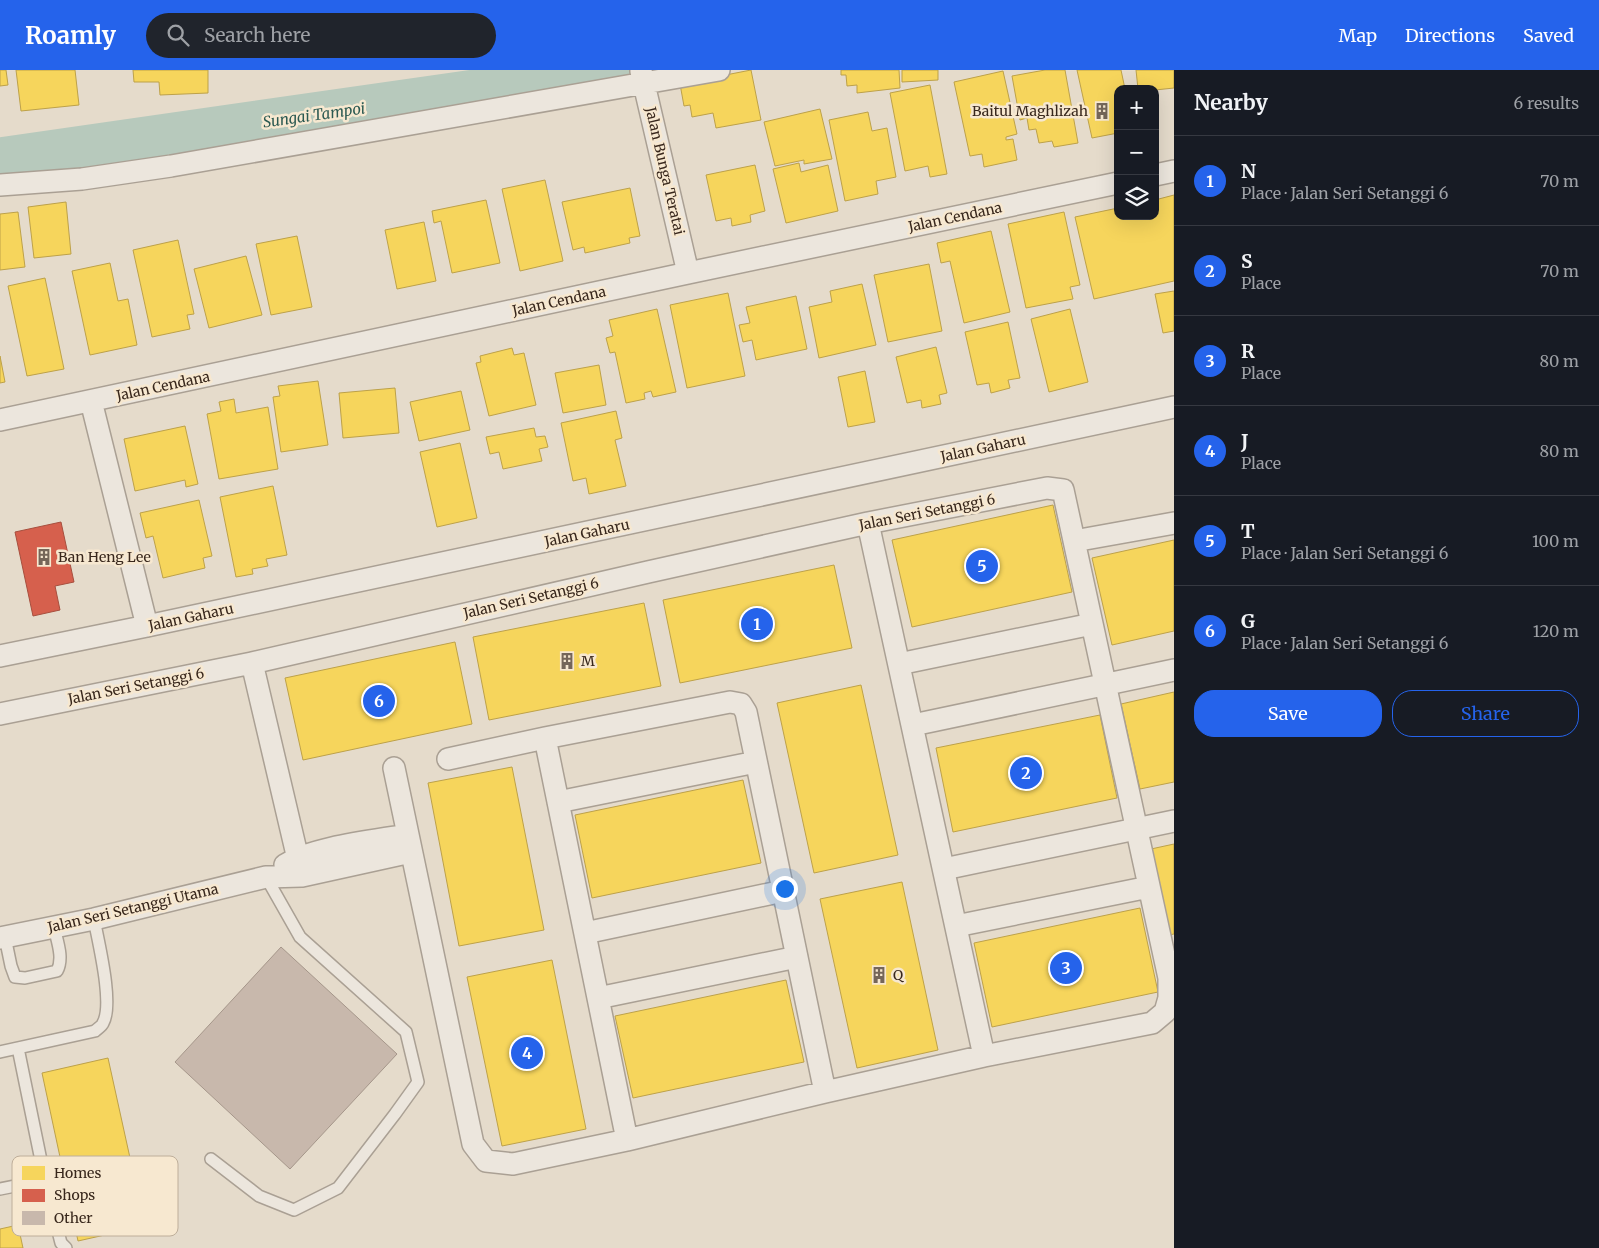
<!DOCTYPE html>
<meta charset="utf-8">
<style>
:root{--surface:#171b24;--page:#20242c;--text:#f1f3f6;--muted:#9ea1a6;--line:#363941;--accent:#2563eb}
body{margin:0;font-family:Merriweather,serif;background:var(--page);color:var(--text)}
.controls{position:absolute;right:15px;top:15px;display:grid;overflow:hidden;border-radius:10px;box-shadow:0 5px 20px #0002}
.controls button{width:45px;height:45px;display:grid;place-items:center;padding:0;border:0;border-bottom:1px solid var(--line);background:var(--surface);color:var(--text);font:25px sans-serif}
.you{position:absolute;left:784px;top:818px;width:18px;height:18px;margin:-12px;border:4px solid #fff;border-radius:50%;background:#1a73e8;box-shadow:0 0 0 8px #1a73e833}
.badge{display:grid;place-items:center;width:32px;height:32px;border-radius:50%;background:var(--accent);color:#fff;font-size:16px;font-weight:700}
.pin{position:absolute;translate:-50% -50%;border:2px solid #fff;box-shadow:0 1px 5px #0006}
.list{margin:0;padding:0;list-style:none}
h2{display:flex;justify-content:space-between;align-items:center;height:65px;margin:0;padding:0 20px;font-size:21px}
h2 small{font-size:16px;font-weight:400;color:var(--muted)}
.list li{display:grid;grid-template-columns:32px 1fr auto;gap:15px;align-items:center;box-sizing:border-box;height:90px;padding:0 20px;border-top:1px solid var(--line)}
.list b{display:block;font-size:19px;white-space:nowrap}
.list p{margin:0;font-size:16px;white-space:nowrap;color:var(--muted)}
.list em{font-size:16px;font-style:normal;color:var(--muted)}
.actions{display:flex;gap:10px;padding:15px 20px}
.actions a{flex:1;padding:11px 0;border:1px solid var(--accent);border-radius:20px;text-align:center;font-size:18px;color:var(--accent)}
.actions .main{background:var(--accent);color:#fff}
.icon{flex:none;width:28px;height:28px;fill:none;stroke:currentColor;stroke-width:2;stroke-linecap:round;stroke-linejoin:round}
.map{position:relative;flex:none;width:1174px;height:1178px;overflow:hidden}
header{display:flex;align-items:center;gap:30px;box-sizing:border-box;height:70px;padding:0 25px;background:var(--accent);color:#fff}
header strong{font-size:24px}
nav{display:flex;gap:28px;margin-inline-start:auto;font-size:18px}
.search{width:350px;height:45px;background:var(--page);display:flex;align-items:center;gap:12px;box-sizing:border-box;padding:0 18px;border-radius:28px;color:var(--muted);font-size:19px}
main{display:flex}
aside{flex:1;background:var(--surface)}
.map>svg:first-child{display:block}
.homes{fill:#f6d55c;stroke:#bda149}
.shops{fill:#d6604d;stroke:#a74f3e}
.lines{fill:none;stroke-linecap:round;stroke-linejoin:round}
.river{stroke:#b7c9bc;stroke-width:45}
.building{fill:#c8b8ac;stroke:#a5968a}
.lane-casing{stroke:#aaa094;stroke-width:14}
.street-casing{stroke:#aaa094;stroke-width:24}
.lane{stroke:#ece6dd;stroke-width:11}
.street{stroke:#ece6dd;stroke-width:21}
.labels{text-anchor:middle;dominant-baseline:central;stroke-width:5;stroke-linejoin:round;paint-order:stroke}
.poi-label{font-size:14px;fill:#38271c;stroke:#f7e8d0;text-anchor:start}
.street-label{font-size:14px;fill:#38271c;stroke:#f7e8d0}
.water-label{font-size:15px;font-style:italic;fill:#2b5951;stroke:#f7e8d0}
.key{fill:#f7e8d0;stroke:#beae9a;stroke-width:1}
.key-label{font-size:14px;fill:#38271c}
</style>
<header>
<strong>Roamly</strong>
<div class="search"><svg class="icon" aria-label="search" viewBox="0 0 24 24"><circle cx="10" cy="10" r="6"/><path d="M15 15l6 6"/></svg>Search here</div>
<nav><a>Map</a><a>Directions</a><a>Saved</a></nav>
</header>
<main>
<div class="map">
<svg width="1174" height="1178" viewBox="0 0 1174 1178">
<rect width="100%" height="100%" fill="#e5dbcb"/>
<!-- homes -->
<path class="homes" d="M 0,0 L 6,0 L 8,15 L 0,16 Z
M 16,0 L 75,0 L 79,35 L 21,41 Z
M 133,0 L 208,0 L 208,23 L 160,25 L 159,12 L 134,12 Z
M 751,0 L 761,50 L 716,58 L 713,43 L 692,47 L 690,35 L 684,36 L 680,14 Z
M 841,0 L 899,0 L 900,18 L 857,23 L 857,15 L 847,16 L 846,5 L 841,5 Z
M 902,0 L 938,0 L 938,10 L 902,12 Z
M 1045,0 L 1065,0 L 1078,73 L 1054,77 L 1052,71 L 1039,73 L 1036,59 L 1029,60 L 1027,48 L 1020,50 L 1012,6 Z
M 1077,0 L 1121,0 L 1125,19 L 1118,19 L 1118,63 L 1092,68 Z
M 1136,0 L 1174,0 L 1174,18 L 1155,20 L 1138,19 Z
M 1003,1 L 1017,64 L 1006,67 L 1006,70 L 1013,69 L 1017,90 L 984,97 L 982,84 L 970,86 L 954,12 Z
M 930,15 L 947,104 L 930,107 L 928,96 L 905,101 L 890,23 Z
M 820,39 L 832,89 L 804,94 L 804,90 L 775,96 L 764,52 Z
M 868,42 L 872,61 L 887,58 L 896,107 L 876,111 L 878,124 L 845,131 L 829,50 Z
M 799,93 L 801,102 L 828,95 L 838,141 L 786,153 L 773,99 Z
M 755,95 L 765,141 L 750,145 L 751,152 L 732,156 L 731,148 L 716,151 L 706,105 Z
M 545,110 L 563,191 L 520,201 L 502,119 Z
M 630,118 L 640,166 L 629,168 L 630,173 L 585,183 L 584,177 L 573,180 L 562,132 Z
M 1174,125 L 1174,211 L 1094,229 L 1075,147 L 1118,138 L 1118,146 L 1155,146 L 1155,130 Z
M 486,130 L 500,193 L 452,203 L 441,151 L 434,153 L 432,141 Z
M 66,132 L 71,184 L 34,188 L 28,137 Z
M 18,142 L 25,197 L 0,200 L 0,144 Z
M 1064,142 L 1080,215 L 1070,217 L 1073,229 L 1026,238 L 1008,154 Z
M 424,152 L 436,211 L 397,219 L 385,160 Z
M 991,161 L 1010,242 L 964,253 L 950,191 L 941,193 L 937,173 Z
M 297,166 L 312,237 L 271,245 L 256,174 Z
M 178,170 L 194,244 L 187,245 L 190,259 L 152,267 L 133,180 Z
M 246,186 L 262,245 L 209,258 L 194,199 Z
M 110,193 L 118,231 L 128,229 L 137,275 L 90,285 L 72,201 Z
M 929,194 L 942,261 L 888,272 L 874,205 Z
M 45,208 L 64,299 L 27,306 L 8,216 Z
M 862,214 L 876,275 L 819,288 L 809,237 L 832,232 L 830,221 Z
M 1174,221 L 1174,261 L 1163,263 L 1155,224 Z
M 728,223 L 745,306 L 687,318 L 670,235 Z
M 796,226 L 807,279 L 756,290 L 752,270 L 743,272 L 739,255 L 750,253 L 746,237 Z
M 657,239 L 676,322 L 653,327 L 651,321 L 644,323 L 645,329 L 626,333 L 615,282 L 610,283 L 606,268 L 613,266 L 609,250 Z
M 1070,239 L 1088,312 L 1049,322 L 1031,249 Z
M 1008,252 L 1020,308 L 1008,310 L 1010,318 L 991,323 L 989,313 L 977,315 L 965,262 Z
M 936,277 L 947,323 L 939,325 L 941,334 L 922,338 L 921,330 L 907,333 L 896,287 Z
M 512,278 L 514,285 L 524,283 L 536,335 L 489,346 L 476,293 L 481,292 L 480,286 Z
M 0,286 L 5,312 L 0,313 Z
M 599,295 L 606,335 L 563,343 L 555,303 Z
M 865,301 L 875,352 L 848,357 L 838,307 Z
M 318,311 L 328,375 L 281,382 L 273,327 L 280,326 L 278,316 Z
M 395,318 L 399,363 L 343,368 L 339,323 Z
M 461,321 L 470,360 L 419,371 L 410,332 Z
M 234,329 L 236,343 L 268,337 L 278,399 L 219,409 L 207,344 L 221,341 L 219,332 Z
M 616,341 L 622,368 L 615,370 L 626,416 L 589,424 L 586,408 L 573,411 L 561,353 Z
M 185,356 L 198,414 L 186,417 L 185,410 L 135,421 L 124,369 Z
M 534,358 L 536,367 L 545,366 L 548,377 L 539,379 L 542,391 L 503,399 L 499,382 L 490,384 L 486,367 Z
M 460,373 L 477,448 L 437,457 L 420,382 Z
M 273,416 L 287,485 L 266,489 L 268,496 L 252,499 L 253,504 L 236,507 L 220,427 Z
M 199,430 L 212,486 L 203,488 L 205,498 L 163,508 L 153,466 L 146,468 L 140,443 Z
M 1053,435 L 1072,522 L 912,557 L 892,470 Z
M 1174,470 L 1174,561 L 1112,575 L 1092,488 Z
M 834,495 L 852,578 L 680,613 L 663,530 Z
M 644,533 L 661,616 L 489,650 L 473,567 Z
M 455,572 L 472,654 L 303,690 L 285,608 Z
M 861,615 L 898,785 L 814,803 L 777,633 Z
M 1174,622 L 1174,712 L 1140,719 L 1121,634 Z
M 1100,645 L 1117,728 L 953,762 L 936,678 Z
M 512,697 L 544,860 L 459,876 L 428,713 Z
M 743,710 L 761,793 L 592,828 L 575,745 Z
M 1174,774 L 1174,864 L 1169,865 L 1151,779 Z
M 902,812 L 938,980 L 857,998 L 820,829 Z
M 1140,838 L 1158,922 L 992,957 L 974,873 Z
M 552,890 L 586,1059 L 502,1076 L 467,907 Z
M 786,910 L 804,992 L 633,1028 L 615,946 Z
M 108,988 L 145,1156 L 78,1171 L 42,1003 Z
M 18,1155 L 23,1178 L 0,1178 L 0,1159 Z"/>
<!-- shops -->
<path class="shops" d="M 61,452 L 74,512 L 55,516 L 60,540 L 33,546 L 15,462 Z"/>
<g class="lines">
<!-- river -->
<path class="river" d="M 0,90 L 628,0"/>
</g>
<!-- building -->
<path class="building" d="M 281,877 L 397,984 L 290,1099 L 175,992 Z"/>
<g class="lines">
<!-- lane casing -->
<g class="lane-casing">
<path id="lane" d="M 5,867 L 11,896 L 15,907 L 25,908 L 57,901 C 64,888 57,871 54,857
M 18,978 L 45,1110 L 61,1173 L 66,1178
M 0,982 L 95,961 C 97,959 102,956 103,953 C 114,934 98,871 94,849
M 211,1089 L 259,1126 L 294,1140 L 338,1118 L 395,1044 L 418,1012 L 406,962 L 300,867 L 266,807
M 0,1119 L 45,1110"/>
</g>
<!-- street casing -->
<g class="street-casing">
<path id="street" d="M 641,1 L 688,203
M 1155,105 L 1174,101
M 0,115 L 82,109 L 171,96 L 719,0
M 91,331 L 147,556
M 0,350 L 688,203 L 1118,113
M 868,453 L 984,986
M 1074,471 L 1174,453
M 0,586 L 147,556 L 1174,337
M 252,593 L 302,806
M 899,594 L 1092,554
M 0,644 L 252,593 L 648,502 L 868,453 L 1047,418 L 1063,420 L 1169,908 L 1169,928 L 1165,942 L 1152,953 L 984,986 L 825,1022 L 627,1070 L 513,1094 L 486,1091 L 473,1074 L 394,698
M 913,655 L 1174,600
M 545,668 L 627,1070
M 448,689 L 545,668 L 730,632 L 741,634 L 746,642 L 825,1022
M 558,732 L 756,692
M 285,795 C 314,777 373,771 407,765
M 944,799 L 1174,751
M 956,856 L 1149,817
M 585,863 L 783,821
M 0,868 L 94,849 L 266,807 L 302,806 L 411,782
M 598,928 L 797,887"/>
</g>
<!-- lane -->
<use href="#lane" class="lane"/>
<!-- street -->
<use href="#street" class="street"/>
</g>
<!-- icons -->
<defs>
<g id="building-bare" transform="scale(1.35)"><path d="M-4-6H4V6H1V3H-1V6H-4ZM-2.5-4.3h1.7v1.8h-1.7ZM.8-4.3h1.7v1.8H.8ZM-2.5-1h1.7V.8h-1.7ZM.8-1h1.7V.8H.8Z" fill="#756659" stroke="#f7e8d0" stroke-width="2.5" paint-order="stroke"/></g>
</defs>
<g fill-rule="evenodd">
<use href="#building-bare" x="1102" y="41"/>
<use href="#building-bare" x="44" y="487"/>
<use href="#building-bare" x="567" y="591"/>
<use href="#building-bare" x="879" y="905"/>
</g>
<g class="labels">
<!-- poi labels -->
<g class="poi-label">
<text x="1088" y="41" text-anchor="end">Baitul Maghlizah</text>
<text x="58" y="487">Ban Heng Lee</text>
<text x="581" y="591">M</text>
<text x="893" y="905">Q</text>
</g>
<!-- street labels -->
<g class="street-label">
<text transform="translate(665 101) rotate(77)">Jalan Bunga Teratai</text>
<text transform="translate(955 147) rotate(-12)">Jalan Cendana</text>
<text transform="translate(559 231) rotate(-12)">Jalan Cendana</text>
<text transform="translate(163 316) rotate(-12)">Jalan Cendana</text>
<text transform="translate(983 378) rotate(-12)">Jalan Gaharu</text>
<text transform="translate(927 442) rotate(-11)">Jalan Seri Setanggi 6</text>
<text transform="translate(587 463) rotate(-12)">Jalan Gaharu</text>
<text transform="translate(531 528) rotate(-13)">Jalan Seri Setanggi 6</text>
<text transform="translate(191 547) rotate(-12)">Jalan Gaharu</text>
<text transform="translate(136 616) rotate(-11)">Jalan Seri Setanggi 6</text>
<text transform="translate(133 838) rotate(-13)">Jalan Seri Setanggi Utama</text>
</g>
<!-- water labels -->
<g class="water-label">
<text transform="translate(314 45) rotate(-8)">Sungai Tampoi</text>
</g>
</g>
<!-- legend -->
<rect x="12" y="1086" width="166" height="80" rx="8" class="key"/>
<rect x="22" y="1096" width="23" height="14" fill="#f6d55c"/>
<rect x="22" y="1119" width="23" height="13" fill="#d6604d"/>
<rect x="22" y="1141" width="23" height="14" fill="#c8b8ac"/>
<g class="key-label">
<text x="54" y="1108">Homes</text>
<text x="54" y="1130">Shops</text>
<text x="54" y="1153">Other</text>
</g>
</svg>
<div class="controls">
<button>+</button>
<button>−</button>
<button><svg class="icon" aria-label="layers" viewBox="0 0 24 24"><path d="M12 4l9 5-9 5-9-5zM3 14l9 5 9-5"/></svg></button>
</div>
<div class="you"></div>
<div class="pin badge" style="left:757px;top:554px">1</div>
<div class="pin badge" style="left:1026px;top:703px">2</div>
<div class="pin badge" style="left:1066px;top:898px">3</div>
<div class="pin badge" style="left:527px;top:983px">4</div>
<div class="pin badge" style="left:982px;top:496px">5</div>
<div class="pin badge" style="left:379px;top:631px">6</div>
</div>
<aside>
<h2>Nearby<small>6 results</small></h2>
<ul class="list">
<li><span class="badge">1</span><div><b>N</b><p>Place · Jalan Seri Setanggi 6</p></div><em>70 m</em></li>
<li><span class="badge">2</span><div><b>S</b><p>Place</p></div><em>70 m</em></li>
<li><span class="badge">3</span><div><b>R</b><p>Place</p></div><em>80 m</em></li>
<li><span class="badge">4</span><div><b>J</b><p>Place</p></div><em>80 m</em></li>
<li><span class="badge">5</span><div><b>T</b><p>Place · Jalan Seri Setanggi 6</p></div><em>100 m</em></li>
<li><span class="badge">6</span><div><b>G</b><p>Place · Jalan Seri Setanggi 6</p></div><em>120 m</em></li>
</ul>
<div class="actions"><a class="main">Save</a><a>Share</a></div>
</aside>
</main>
